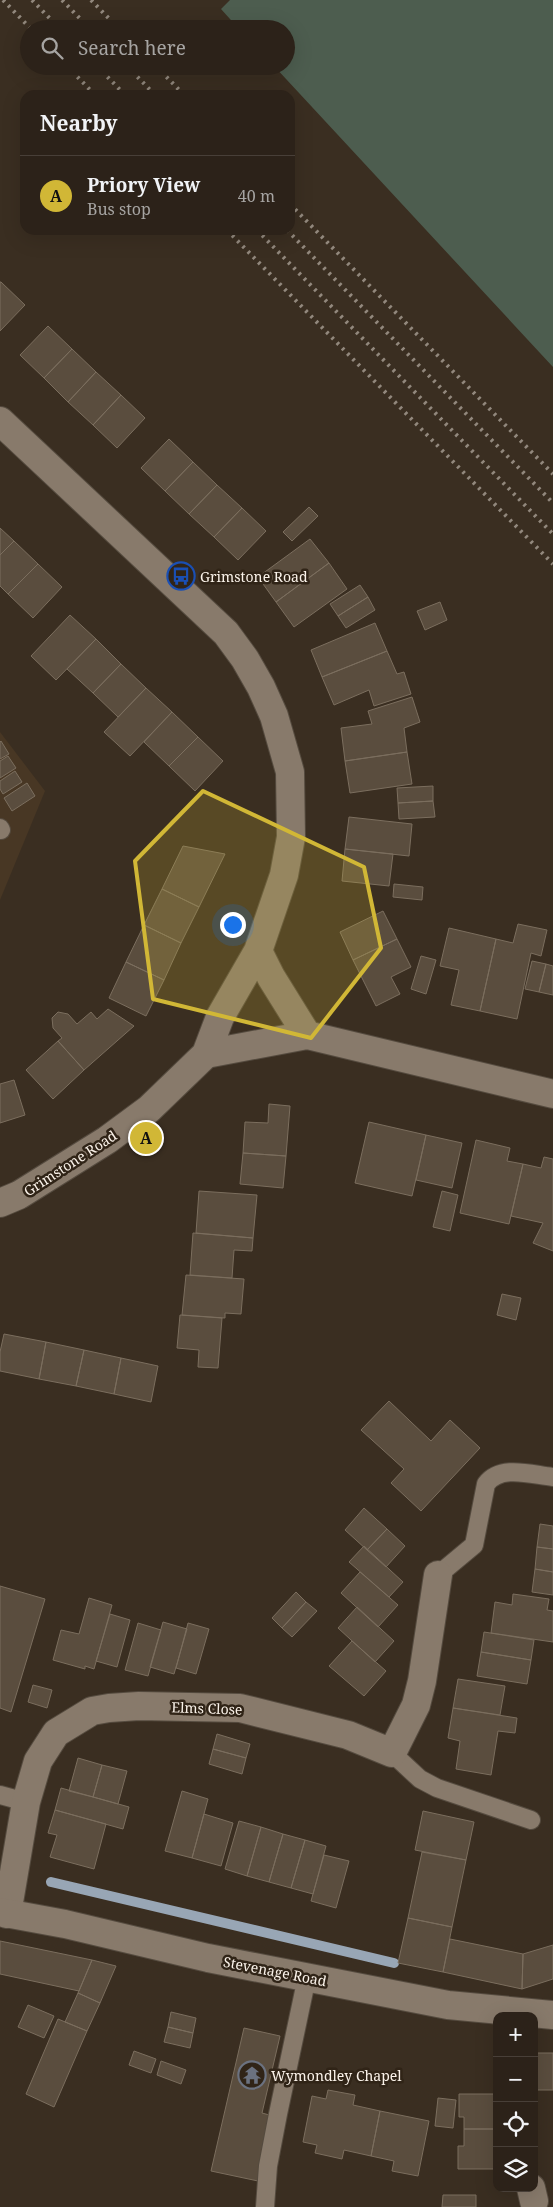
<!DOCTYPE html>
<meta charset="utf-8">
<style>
:root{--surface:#2c2219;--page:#382f26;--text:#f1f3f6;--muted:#a6a4a2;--line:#483f38;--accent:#d1b736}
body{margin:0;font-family:"Noto Serif",serif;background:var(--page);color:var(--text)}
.controls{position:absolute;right:15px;bottom:15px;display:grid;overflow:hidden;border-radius:10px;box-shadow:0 5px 20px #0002}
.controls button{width:45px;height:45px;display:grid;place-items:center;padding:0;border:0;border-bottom:1px solid var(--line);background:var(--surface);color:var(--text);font:25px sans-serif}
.you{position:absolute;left:232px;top:924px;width:18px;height:18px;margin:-12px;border:4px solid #fff;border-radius:50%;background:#1a73e8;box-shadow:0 0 0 8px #1a73e833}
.badge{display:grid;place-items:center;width:32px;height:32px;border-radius:50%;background:var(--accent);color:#111;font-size:16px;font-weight:700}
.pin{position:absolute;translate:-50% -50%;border:2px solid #fff;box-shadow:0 1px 5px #0006}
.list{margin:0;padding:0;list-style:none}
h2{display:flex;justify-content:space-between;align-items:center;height:65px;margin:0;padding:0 20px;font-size:21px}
h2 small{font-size:16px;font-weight:400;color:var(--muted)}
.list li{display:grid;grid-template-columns:32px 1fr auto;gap:15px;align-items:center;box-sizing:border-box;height:80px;padding:0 20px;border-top:1px solid var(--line)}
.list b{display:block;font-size:19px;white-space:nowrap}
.list p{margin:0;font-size:16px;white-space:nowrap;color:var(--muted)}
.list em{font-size:16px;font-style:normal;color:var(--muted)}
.icon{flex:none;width:28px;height:28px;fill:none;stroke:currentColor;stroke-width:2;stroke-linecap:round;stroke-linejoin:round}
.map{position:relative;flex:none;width:553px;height:2207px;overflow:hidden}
.search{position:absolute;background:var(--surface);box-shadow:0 5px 20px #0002;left:20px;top:20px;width:275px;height:55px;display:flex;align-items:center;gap:12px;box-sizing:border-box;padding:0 18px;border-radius:28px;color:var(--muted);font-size:19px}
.panel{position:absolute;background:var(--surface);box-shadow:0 5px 20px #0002;left:20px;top:90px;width:275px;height:145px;border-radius:15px}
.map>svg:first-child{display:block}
.built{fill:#483724}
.grass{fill:#4d5d4f}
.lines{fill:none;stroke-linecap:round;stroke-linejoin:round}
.stream{stroke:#98a6b5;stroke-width:10}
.building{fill:#5a4d3e;stroke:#7b6e5e}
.service-casing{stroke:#554b3f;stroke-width:20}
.minor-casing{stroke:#554b3f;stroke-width:30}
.tertiary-casing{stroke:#554b3f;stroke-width:30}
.service{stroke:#887a6b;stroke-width:18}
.minor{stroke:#887a6b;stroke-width:28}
.tertiary{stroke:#887a6b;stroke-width:28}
.rail{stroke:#92887d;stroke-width:4;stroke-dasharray:2.5 5;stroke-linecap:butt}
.marked{fill:#d1b736;fill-opacity:0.2;stroke:#d1b736;stroke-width:4;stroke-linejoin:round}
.labels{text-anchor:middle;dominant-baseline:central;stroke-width:5;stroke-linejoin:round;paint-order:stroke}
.poi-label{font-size:14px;fill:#fbf3ea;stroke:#302417;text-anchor:start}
.street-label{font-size:14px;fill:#fbf3ea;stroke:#302417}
</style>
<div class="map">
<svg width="553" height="2207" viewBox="0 0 553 2207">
<rect width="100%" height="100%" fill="#3a2e21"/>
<!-- built -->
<path class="built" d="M 0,732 L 45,791 L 0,900 Z"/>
<!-- grass -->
<path class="grass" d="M 230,0 L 553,0 L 553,367 L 274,66 L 286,66 L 286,29 L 239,29 L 221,9 Z"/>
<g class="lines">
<!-- stream -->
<path class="stream" d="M 51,1882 L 394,1963"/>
</g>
<!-- building -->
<path class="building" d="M 1,282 L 25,305 L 0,331 L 0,282 Z
M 48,326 L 72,349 L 44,378 L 20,355 Z
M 72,349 L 96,372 L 68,402 L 44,378 Z
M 96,372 L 121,395 L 93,425 L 68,402 Z
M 121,395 L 145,418 L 117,448 L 93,425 Z
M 169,439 L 193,462 L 165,491 L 141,468 Z
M 193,462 L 217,485 L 189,514 L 165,491 Z
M 217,485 L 242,508 L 214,537 L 189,514 Z
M 309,507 L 318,516 L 292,541 L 283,532 Z
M 242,508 L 266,531 L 238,560 L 214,537 Z
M 0,528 L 14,541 L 0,555 Z
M 310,539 L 329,563 L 276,602 L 258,577 Z
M 14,541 L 38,564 L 8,594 L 0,586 L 0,555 Z
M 329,563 L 347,589 L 294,627 L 276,602 Z
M 38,564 L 62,587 L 33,618 L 8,594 Z
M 360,585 L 368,597 L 338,616 L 330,604 Z
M 368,597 L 375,610 L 346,628 L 338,616 Z
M 440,602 L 447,620 L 425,630 L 417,611 Z
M 70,615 L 96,639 L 56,680 L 31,656 Z
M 375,623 L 387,651 L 322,677 L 311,650 Z
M 96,639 L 121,664 L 93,693 L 67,669 Z
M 387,651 L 397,674 L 404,672 L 411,694 L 374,706 L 369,690 L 334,705 L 322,677 Z
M 121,664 L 146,688 L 118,717 L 93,693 Z
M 146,688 L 172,712 L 130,756 L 104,732 Z
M 412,697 L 420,722 L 404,728 L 407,752 L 345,761 L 341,728 L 372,724 L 368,711 Z
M 172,712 L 198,737 L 169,766 L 144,742 Z
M 198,737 L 223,761 L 195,791 L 169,766 Z
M 1,741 L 9,754 L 0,759 L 0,742 Z
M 407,752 L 412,784 L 350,793 L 345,761 Z
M 8,756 L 16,768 L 0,778 L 0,761 Z
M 15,771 L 22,782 L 3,794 L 0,789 L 0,781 Z
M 27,783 L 35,796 L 12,811 L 4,798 Z
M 433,786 L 433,801 L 398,803 L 397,788 Z
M 433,801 L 435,817 L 399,819 L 398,803 Z
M 349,817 L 412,824 L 409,856 L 345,849 Z
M 183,846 L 225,854 L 199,907 L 162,889 Z
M 345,849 L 393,854 L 389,886 L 342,881 Z
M 394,884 L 423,887 L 422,900 L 393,897 Z
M 162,889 L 199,907 L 181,943 L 144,925 Z
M 383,911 L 397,939 L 353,960 L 340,932 Z
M 518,924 L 547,930 L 541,956 L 531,953 L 517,1019 L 480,1011 L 496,939 L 513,943 Z
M 144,925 L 181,943 L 164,980 L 126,962 Z
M 449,928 L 496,939 L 480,1011 L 451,1005 L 459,970 L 440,966 Z
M 397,939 L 411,967 L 391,977 L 400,994 L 376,1006 L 353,960 Z
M 421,956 L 436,960 L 426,994 L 411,989 Z
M 532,961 L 546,964 L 539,992 L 525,989 Z
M 126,962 L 164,980 L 146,1016 L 109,998 Z
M 546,964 L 553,966 L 553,995 L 539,992 Z
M 108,1009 L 134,1026 L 84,1070 L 58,1041 L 62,1038 L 53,1028 L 52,1018 L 58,1012 L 68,1014 L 77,1024 L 91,1012 L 97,1019 Z
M 58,1041 L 84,1070 L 53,1099 L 26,1070 Z
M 14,1080 L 25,1115 L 0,1123 L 0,1084 Z
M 269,1104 L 290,1106 L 286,1156 L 243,1153 L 245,1122 L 268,1123 Z
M 369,1122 L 426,1135 L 412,1196 L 355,1183 Z
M 426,1135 L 462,1143 L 452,1188 L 416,1180 Z
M 476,1140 L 510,1148 L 507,1161 L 523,1164 L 509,1224 L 460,1213 Z
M 243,1153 L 286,1156 L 283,1188 L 240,1184 Z
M 544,1157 L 553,1159 L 553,1251 L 533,1243 L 543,1223 L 511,1216 L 523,1164 L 541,1168 Z
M 199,1191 L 257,1195 L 253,1238 L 196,1233 Z
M 442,1191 L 458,1195 L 450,1231 L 433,1227 Z
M 193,1233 L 253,1238 L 252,1251 L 234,1250 L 232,1278 L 190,1275 Z
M 186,1275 L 244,1279 L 241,1314 L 225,1313 L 225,1318 L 182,1315 Z
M 502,1294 L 521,1298 L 516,1320 L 497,1315 Z
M 180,1315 L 222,1318 L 218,1368 L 198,1367 L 199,1350 L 177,1348 Z
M 4,1334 L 46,1342 L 39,1379 L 0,1371 L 0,1352 Z
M 46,1342 L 84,1350 L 76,1386 L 39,1379 Z
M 84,1350 L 121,1358 L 114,1394 L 76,1386 Z
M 121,1358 L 158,1366 L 151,1402 L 114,1394 Z
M 389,1401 L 431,1441 L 450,1420 L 480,1448 L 421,1511 L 391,1483 L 404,1469 L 361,1430 Z
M 364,1508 L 387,1529 L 367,1550 L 345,1530 Z
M 540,1524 L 553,1526 L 553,1549 L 537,1547 Z
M 387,1529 L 405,1546 L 386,1567 L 367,1550 Z
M 364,1546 L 403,1582 L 389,1597 L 349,1562 Z
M 537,1547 L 553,1549 L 553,1572 L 535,1569 Z
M 535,1569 L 553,1572 L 553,1595 L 532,1592 Z
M 360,1572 L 398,1605 L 378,1627 L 341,1593 Z
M 0,1586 L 45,1599 L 11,1712 L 0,1708 Z
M 296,1592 L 306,1602 L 282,1628 L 272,1618 Z
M 513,1594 L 549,1599 L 547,1610 L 553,1611 L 553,1642 L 491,1633 L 495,1602 L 512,1605 Z
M 89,1598 L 112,1605 L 94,1669 L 85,1666 L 85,1669 L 53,1660 L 61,1630 L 79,1634 Z
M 306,1602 L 317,1611 L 292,1637 L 282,1628 Z
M 357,1607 L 394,1641 L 375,1662 L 338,1628 Z
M 110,1614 L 130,1620 L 117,1667 L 96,1661 Z
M 163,1622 L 187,1629 L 174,1674 L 150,1667 Z
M 138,1623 L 161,1630 L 148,1676 L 125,1670 Z
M 188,1623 L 209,1629 L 196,1674 L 176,1668 Z
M 484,1632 L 534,1640 L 531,1660 L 481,1652 Z
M 352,1641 L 386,1671 L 364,1696 L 329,1666 Z
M 481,1652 L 531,1660 L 527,1684 L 477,1676 Z
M 458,1679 L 505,1686 L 500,1715 L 453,1708 Z
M 33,1685 L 52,1690 L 47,1708 L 28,1702 Z
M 453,1708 L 517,1718 L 515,1733 L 498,1731 L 491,1775 L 456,1769 L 460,1741 L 448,1738 Z
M 217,1734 L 250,1744 L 246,1758 L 213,1749 Z
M 213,1749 L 246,1758 L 242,1774 L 209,1764 Z
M 78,1758 L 102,1765 L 93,1797 L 69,1791 Z
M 102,1765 L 127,1771 L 118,1804 L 93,1797 Z
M 61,1788 L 129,1807 L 123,1829 L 55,1810 Z
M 182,1791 L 208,1799 L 192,1858 L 165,1851 Z
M 55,1810 L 106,1824 L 94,1869 L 50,1857 L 57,1835 L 48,1833 Z
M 423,1811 L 474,1822 L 466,1860 L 415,1850 Z
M 204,1814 L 233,1823 L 221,1866 L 192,1858 Z
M 239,1821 L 261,1827 L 247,1876 L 225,1869 Z
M 261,1827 L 283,1834 L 269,1882 L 247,1876 Z
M 283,1834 L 305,1840 L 291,1888 L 269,1882 Z
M 305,1840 L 326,1846 L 313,1894 L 291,1888 Z
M 422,1852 L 466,1860 L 452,1927 L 408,1918 Z
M 324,1855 L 349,1861 L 336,1908 L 311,1901 Z
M 408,1918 L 452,1927 L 443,1972 L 398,1963 Z
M 450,1939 L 523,1954 L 522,1989 L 443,1972 Z
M 0,1941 L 92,1960 L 79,1991 L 0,1974 Z
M 553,1945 L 553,1979 L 522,1989 L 523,1954 Z
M 92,1960 L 116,1966 L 100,2003 L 78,1993 Z
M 78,1993 L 100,2003 L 87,2031 L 65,2022 Z
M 28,2005 L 54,2016 L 44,2038 L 18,2027 Z
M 171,2012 L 196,2018 L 193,2033 L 168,2027 Z
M 58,2019 L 87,2031 L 54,2107 L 26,2094 Z
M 168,2027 L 193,2033 L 190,2048 L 164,2042 Z
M 244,2028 L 280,2036 L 262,2113 L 273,2116 L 258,2181 L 211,2171 Z
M 134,2051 L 156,2059 L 151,2073 L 129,2065 Z
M 534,2053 L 553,2053 L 553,2090 L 534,2090 Z
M 161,2061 L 186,2070 L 181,2084 L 157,2075 Z
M 328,2090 L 355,2095 L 353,2105 L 380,2111 L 371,2156 L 344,2150 L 342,2159 L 315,2153 L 317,2145 L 303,2142 L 312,2096 L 326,2099 Z
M 459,2094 L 497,2094 L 497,2129 L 464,2129 L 464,2117 L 459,2117 Z
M 438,2098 L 456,2100 L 453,2128 L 435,2126 Z
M 380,2111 L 429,2121 L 418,2176 L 392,2171 L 394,2161 L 371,2156 Z
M 464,2129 L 497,2129 L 497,2169 L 458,2169 L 458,2146 L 464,2146 Z
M 443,2195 L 476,2195 L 476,2207 L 442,2207 Z"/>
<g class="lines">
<!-- service casing -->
<g class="service-casing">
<path id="service" d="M 0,828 L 1,830
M 438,1575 L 474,1545 L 486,1484 C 501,1464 532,1475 553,1477
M 392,1753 L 420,1779 L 437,1788 L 531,1820
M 0,1795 L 26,1802
M 265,2207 L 268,2166 L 278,2114 L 307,1977"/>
</g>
<!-- minor casing -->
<g class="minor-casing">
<path id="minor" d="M 0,421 L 226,633 L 245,659 L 261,687 L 274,716 L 290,772 L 291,837 L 284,875 L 258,951 L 220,1017 L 206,1054 L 149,1109 L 107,1140 L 19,1195 L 0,1203
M 258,951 L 271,977 L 307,1035
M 206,1054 L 307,1035 L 553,1094
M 7,1914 L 26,1802 L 38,1761 L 56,1733 L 92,1711 L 109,1708 L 139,1706 L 240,1708 L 348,1735 L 392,1753 L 416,1705 L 422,1681 L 438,1575
M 531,2188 L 534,2201"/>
</g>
<!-- tertiary casing -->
<g class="tertiary-casing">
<path id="tertiary" d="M 0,1912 L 65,1924 L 208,1958 L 448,2005 L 553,2015"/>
</g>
<!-- service -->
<use href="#service" class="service"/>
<!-- minor -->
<use href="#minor" class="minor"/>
<!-- tertiary -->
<use href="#tertiary" class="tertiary"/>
<!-- rail -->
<path class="rail" d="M 3,0 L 31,29
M 32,0 L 60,29
M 62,0 L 90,29
M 91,0 L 119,29
M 67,66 L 95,95
M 97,66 L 125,95
M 127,66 L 155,95
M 156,66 L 184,95
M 290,204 L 553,474
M 227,230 L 553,564
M 257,230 L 553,534
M 287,230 L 553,503"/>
</g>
<!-- marked area -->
<path class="marked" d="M 203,791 L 364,867 L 381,948 L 311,1038 L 153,999 L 135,861 Z"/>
<!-- icons -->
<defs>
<g id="bus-ring" transform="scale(1.4375)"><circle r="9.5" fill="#302417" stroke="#1a4fb4" stroke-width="1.5"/><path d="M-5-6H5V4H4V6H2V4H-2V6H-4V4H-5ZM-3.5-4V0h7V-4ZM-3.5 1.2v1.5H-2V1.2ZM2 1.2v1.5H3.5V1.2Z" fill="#1a4fb4"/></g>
<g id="temple-ring" transform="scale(1.4375)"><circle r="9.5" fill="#302417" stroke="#6b7280" stroke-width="1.5"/><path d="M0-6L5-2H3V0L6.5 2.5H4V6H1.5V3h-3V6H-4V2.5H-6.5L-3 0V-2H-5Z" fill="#6b7280"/></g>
</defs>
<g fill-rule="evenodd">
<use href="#bus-ring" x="181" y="576"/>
<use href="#temple-ring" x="252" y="2075"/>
</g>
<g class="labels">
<!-- poi labels -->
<g class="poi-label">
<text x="200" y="576">Grimstone Road</text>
<text x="271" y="2075">Wymondley Chapel</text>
</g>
<!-- street labels -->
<g class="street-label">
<text transform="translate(70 1163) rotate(-33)">Grimstone Road</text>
<text transform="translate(207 1708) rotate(2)">Elms Close</text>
<text transform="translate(275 1971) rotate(11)">Stevenage Road</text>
</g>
</g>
</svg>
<div class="controls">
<button>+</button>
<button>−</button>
<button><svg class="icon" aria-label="locate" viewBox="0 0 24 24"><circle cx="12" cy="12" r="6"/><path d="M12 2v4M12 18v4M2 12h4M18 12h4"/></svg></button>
<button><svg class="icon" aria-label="layers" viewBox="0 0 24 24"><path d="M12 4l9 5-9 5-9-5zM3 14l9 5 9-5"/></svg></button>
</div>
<div class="you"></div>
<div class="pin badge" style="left:146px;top:1138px">A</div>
<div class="search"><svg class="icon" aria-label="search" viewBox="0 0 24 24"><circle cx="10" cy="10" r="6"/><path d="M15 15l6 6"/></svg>Search here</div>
<section class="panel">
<h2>Nearby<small></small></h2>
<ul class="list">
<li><span class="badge">A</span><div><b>Priory View</b><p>Bus stop</p></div><em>40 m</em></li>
</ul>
</section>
</div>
